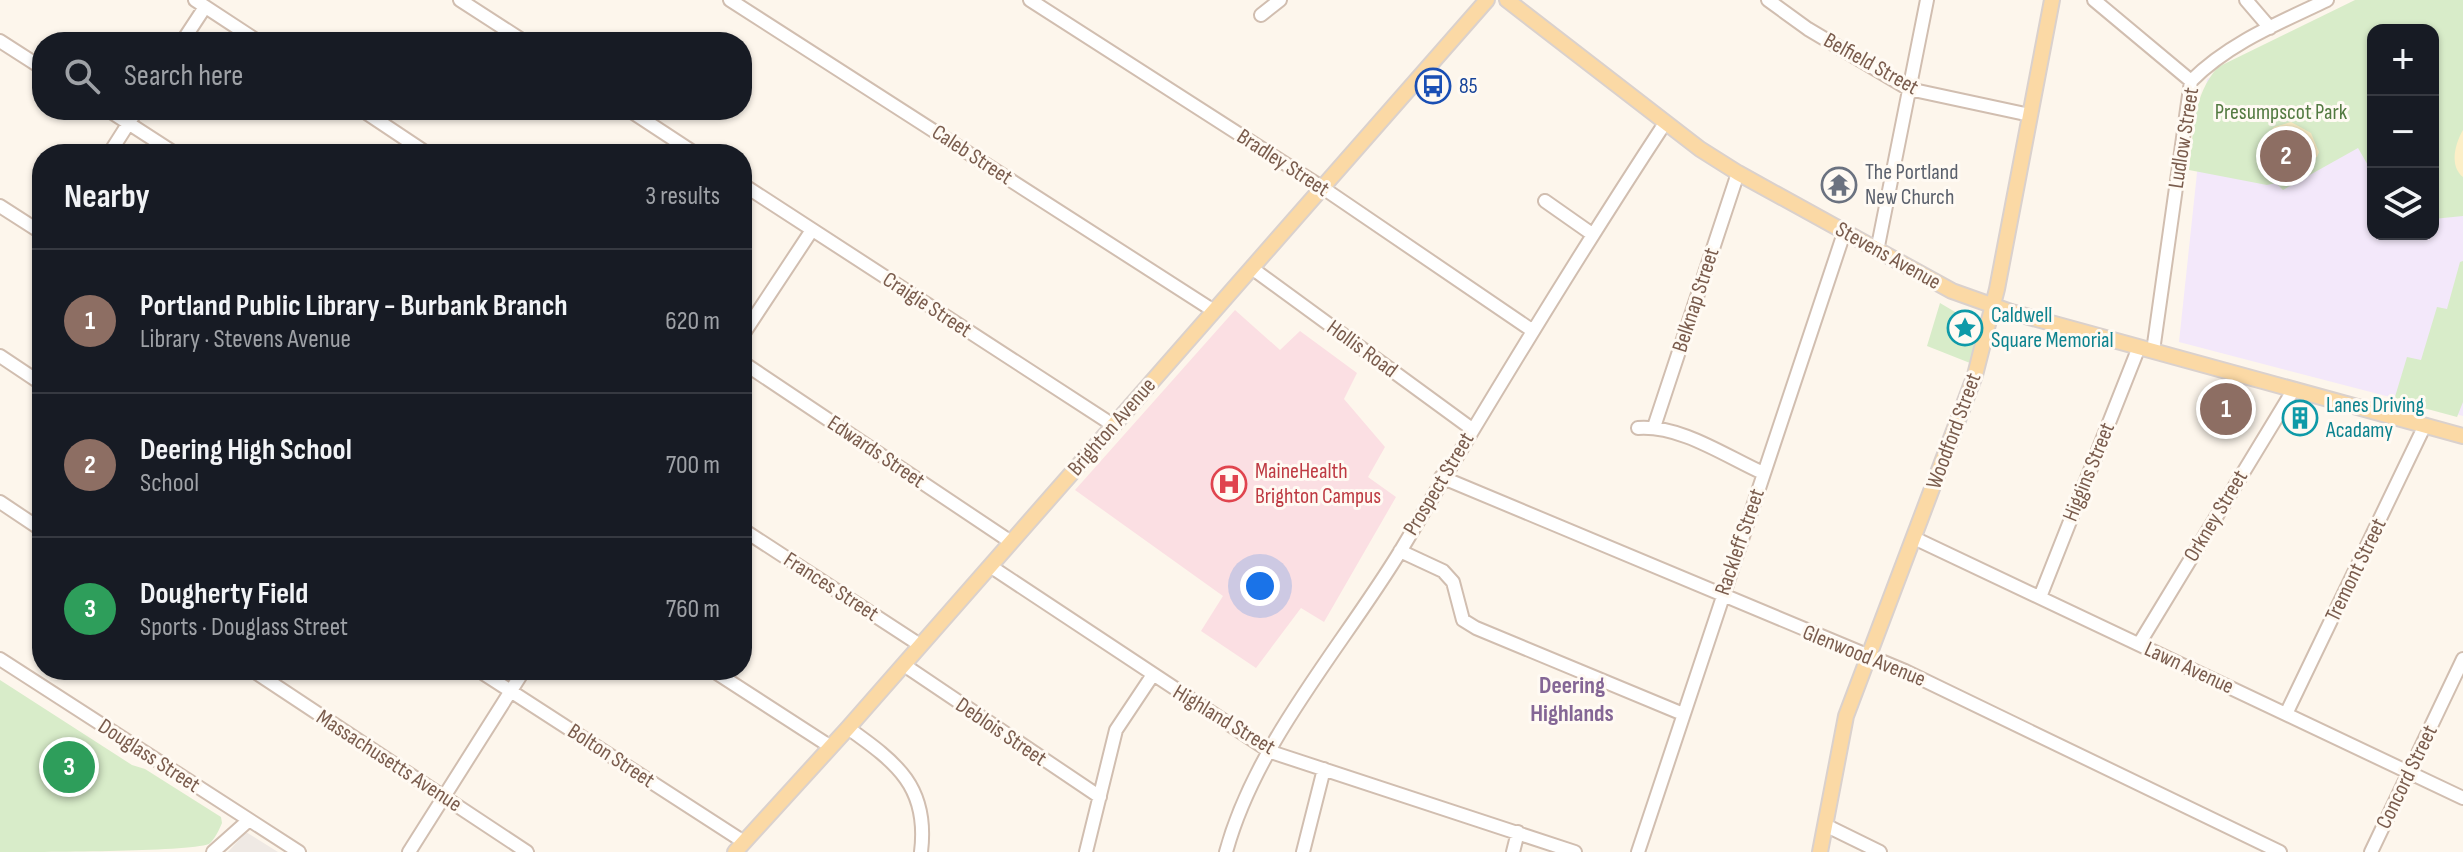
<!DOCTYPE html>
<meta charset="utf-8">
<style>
:root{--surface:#171b24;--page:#20242c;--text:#f1f3f6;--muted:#9ea1a6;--line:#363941;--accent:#b45309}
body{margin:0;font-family:"Sofia Sans Condensed",sans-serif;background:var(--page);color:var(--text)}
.controls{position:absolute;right:24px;top:24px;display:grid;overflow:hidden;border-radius:16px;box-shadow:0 2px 6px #0004}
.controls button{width:72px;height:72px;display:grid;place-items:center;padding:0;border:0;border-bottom:2px solid var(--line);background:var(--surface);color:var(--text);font:40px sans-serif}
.you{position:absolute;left:1260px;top:586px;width:28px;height:28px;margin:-20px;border:6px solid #fff;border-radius:50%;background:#1a73e8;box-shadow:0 0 0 12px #1a73e833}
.badge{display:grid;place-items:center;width:52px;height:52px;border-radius:50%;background:var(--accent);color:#fff;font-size:26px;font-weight:700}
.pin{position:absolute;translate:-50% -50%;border:4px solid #fff;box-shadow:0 2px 8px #0006}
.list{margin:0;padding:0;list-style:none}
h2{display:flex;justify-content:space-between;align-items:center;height:104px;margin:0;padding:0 32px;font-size:34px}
h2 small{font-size:26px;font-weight:400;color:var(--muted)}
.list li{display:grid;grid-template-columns:52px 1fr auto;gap:24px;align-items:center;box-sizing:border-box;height:144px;padding:0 32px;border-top:2px solid var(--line)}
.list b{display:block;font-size:30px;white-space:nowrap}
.list p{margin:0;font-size:26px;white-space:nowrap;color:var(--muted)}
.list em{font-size:26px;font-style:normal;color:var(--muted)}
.icon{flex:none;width:44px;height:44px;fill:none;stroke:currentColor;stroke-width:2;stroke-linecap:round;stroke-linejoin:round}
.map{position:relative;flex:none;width:2463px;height:852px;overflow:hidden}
.search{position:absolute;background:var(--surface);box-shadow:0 2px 6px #0004;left:32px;top:32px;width:720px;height:88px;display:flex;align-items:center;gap:20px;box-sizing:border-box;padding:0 28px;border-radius:32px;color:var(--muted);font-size:30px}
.panel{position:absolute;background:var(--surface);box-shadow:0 2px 6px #0004;left:32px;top:144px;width:720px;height:536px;border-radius:32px}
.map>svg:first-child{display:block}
.industrial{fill:#efe9e4}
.education{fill:#f3e8fa;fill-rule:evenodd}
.medical{fill:#fbdfe3}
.green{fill:#d8ecc9}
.sand{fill:#fcefc7}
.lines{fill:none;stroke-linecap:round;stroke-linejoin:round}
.minor-casing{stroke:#d1beb0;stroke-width:16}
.major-casing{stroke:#dad1cd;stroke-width:18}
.minor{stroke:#fff;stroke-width:12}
.major{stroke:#fbd9a5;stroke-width:14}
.labels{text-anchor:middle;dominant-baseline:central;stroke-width:6;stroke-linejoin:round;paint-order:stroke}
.street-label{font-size:22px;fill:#7a5c4d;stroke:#fffaf3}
.transit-label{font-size:22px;fill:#164399;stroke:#fffaf3;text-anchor:start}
.park-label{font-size:22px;fill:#537a41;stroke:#fffaf3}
.worship-label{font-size:22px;fill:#5b616d;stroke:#fffaf3;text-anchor:start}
.culture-label{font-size:22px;fill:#0d838f;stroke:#fffaf3;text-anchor:start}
.health-label{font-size:22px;fill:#be3a42;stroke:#fffaf3;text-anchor:start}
.neighbourhood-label{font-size:24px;font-weight:bold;fill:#846695;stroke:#fffaf3}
</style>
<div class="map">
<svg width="2463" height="852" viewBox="0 0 2463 852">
<rect width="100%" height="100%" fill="#fdf6ec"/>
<!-- industrial -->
<path class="industrial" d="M 246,832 L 278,852 L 228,852 Z"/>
<!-- education -->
<path class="education" d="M 2364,0 L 2463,0 L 2463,416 L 2179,342 L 2207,79 ZM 2373,30 L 2433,30 L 2433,234 L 2373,234 Z"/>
<!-- medical -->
<path class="medical" d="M 1235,310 L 1280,350 L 1300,331 L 1357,373 L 1344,399 L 1385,447 L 1368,477 L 1396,497 L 1324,622 L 1301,608 L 1256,668 L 1201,631 L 1223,596 L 1075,490 Z"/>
<!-- green -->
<path class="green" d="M 2355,0 L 2463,0 L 2463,216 L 2433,219 L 2433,30 L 2373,30 L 2373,174 L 2358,148 L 2283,190 L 2276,183 L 2267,185 L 2189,170 C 2194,132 2192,96 2218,67 Z
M 2463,261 L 2463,402 L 2457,417 L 2394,400 L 2407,357 L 2421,360 L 2437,307 L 2447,309 L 2460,262 Z
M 1940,303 L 1972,322 L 1975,339 L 1970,363 L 1927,346 Z
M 0,680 L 132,765 L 145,769 L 221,817 L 222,823 C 219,830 215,839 209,844 C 187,852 35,852 0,852 Z"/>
<!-- sand -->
<path class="sand" d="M 2291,122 L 2311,133 L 2319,152 L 2317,157 L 2289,167 L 2280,175 L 2276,172 L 2278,162 L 2266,136 L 2274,127 Z
M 2463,130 L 2463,177 C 2449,166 2455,144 2463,130 Z"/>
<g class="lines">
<!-- minor casing -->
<g class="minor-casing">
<path id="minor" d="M 195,0 L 259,42
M 460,0 L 525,42
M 730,0 L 1214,311
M 1030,0 L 1323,188 L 1533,331
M 1768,0 L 1808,29 L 1909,89 L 2030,115
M 2094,0 L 2191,81
M 2246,0 L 2270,28
M 1261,15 L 1280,0
M 0,41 L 42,68
M 182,42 L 205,7
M 108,110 L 176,154
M 362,110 L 428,154
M 629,110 L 696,154
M 109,154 L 137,110
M 742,184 L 1113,425
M 1545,201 L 1592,234
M 0,206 L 42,233
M 1877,251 L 1927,0
M 1253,269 L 1472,429
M 742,336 L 812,230
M 2153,351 L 2191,81 C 2229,43 2279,23 2327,0
M 0,356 L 42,384
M 742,362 L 1011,542
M 1654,427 L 1738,173
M 1638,428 C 1681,425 1725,456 1763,473
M 1441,477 L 1905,671 L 2280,852
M 0,502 L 42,530
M 742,529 L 920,645
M 1914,538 L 2463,798
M 1400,551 L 1443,571 L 1453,582 L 1463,620 L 1476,628 L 1683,714
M 990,566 L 1271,752 L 1575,852
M 2040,597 L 2139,347
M 2139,644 L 2294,389
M 0,659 L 299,852
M 904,665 L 1100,797
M 252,670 L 527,852
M 478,670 L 744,842
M 712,670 L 831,747
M 2286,714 L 2425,425
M 848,728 C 897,763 929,787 921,852
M 1825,825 L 1880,852
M 213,852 L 249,820
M 409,852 L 524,670
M 1086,852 L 1116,730 L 1152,676
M 1226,852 C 1256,742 1342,647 1401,550 C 1487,406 1573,263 1665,123
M 1303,852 L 1324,769
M 1513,852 L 1518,832
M 1638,852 L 1844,233
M 2371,852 L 2463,659"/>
</g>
<!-- major casing -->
<g class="major-casing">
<path id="major" d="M 1507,0 L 1700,149 L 1738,173 L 1952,291 L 2011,312 L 2463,436
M 735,852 L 848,728 L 1487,0
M 1820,852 L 1846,716 L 1975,375 L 1997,289 L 2052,0"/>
</g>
<!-- minor -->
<use href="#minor" class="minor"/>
<!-- major -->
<use href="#major" class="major"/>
</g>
<!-- icons -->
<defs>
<g id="bus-ring" transform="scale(1.8)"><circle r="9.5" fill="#fffaf3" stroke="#1a4fb4" stroke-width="1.5"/><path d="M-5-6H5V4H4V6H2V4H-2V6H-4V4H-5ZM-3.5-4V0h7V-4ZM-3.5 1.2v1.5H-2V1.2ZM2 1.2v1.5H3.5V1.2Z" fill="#1a4fb4"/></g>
<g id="temple-ring" transform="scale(1.8)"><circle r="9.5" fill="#fffaf3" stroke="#6b7280" stroke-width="1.5"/><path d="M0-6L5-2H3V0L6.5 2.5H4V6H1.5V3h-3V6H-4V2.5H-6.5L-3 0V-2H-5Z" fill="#6b7280"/></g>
<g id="sight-ring" transform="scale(1.8)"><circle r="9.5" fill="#fffaf3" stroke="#0f9aa8" stroke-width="1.5"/><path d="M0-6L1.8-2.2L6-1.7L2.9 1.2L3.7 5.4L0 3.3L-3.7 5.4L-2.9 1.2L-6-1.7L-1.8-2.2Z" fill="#0f9aa8"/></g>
<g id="building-ring" transform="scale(1.8)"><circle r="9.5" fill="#fffaf3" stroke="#0f9aa8" stroke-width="1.5"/><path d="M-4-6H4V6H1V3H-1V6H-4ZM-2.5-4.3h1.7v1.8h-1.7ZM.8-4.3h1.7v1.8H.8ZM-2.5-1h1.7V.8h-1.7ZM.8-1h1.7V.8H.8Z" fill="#0f9aa8"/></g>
<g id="hospital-ring" transform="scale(1.8)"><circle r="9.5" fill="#fffaf3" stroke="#e0444e" stroke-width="1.5"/><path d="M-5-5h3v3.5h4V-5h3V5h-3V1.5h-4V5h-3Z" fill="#e0444e"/></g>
</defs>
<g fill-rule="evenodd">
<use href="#bus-ring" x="1433" y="86"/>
<use href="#temple-ring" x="1839" y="185"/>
<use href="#sight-ring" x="1965" y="328"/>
<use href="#building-ring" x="2300" y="418"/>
<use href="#hospital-ring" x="1229" y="484"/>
</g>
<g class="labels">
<!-- street labels -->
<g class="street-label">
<text transform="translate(1871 64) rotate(29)">Belfield Street</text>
<text transform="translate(2184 138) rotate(-81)">Ludlow Street</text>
<text transform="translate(972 155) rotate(33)">Caleb Street</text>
<text transform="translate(1283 163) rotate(33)">Bradley Street</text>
<text transform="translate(1888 256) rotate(29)">Stevens Avenue</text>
<text transform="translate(1696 300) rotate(-72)">Belknap Street</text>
<text transform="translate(927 305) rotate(33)">Craigie Street</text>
<text transform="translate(1362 349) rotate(36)">Hollis Road</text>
<text transform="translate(1112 427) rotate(-49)">Brighton Avenue</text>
<text transform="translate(1954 431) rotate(-70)">Woodford Street</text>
<text transform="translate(876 452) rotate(34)">Edwards Street</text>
<text transform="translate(2089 472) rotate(-68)">Higgins Street</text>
<text transform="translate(1439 484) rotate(-59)">Prospect Street</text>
<text transform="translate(2216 516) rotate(-59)">Orkney Street</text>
<text transform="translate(1740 542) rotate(-71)">Rackleff Street</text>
<text transform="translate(2356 570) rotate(-64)">Tremont Street</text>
<text transform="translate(831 587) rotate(33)">Frances Street</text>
<text transform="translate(1864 656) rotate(22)">Glenwood Avenue</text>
<text transform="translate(2189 668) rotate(25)">Lawn Avenue</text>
<text transform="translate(1224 720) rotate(31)">Highland Street</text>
<text transform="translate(1001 732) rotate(34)">Deblois Street</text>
<text transform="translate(149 756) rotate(33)">Douglass Street</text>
<text transform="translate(611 756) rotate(33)">Bolton Street</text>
<text transform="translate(389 761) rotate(33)">Massachusetts Avenue</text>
<text transform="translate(2407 777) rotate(-64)">Concord Street</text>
</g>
<!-- transit labels -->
<g class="transit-label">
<text x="1459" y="86">85</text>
</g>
<!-- park labels -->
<g class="park-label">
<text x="2281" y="112">Presumpscot Park</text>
</g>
<!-- worship labels -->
<g class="worship-label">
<text x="1865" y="172">The Portland<tspan x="1865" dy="25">New Church</tspan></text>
</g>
<!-- culture labels -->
<g class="culture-label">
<text x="1991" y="315">Caldwell<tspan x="1991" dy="25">Square Memorial</tspan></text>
<text x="2326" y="405">Lanes Driving<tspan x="2326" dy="25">Acadamy</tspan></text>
</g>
<!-- health labels -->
<g class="health-label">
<text x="1255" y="471">MaineHealth<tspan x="1255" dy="25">Brighton Campus</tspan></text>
</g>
<!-- neighbourhood labels -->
<g class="neighbourhood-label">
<text x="1572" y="685">Deering<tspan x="1572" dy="28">Highlands</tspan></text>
</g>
</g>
</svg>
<div class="controls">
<button>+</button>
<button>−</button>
<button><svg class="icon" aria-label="layers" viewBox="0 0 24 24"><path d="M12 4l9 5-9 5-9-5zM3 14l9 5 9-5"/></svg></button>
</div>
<div class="you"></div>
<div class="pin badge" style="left:2226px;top:409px;background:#8d6e63">1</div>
<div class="pin badge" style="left:2286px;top:156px;background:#8d6e63">2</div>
<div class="pin badge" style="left:69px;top:767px;background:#2e9e5b">3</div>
<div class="search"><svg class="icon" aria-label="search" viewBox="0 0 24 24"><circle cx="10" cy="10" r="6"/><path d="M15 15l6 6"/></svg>Search here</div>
<section class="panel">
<h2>Nearby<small>3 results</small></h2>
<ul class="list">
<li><span class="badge" style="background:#8d6e63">1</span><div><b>Portland Public Library - Burbank Branch</b><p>Library · Stevens Avenue</p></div><em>620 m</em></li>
<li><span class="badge" style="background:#8d6e63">2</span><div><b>Deering High School</b><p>School</p></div><em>700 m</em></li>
<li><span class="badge" style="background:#2e9e5b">3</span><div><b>Dougherty Field</b><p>Sports · Douglass Street</p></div><em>760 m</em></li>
</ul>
</section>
</div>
